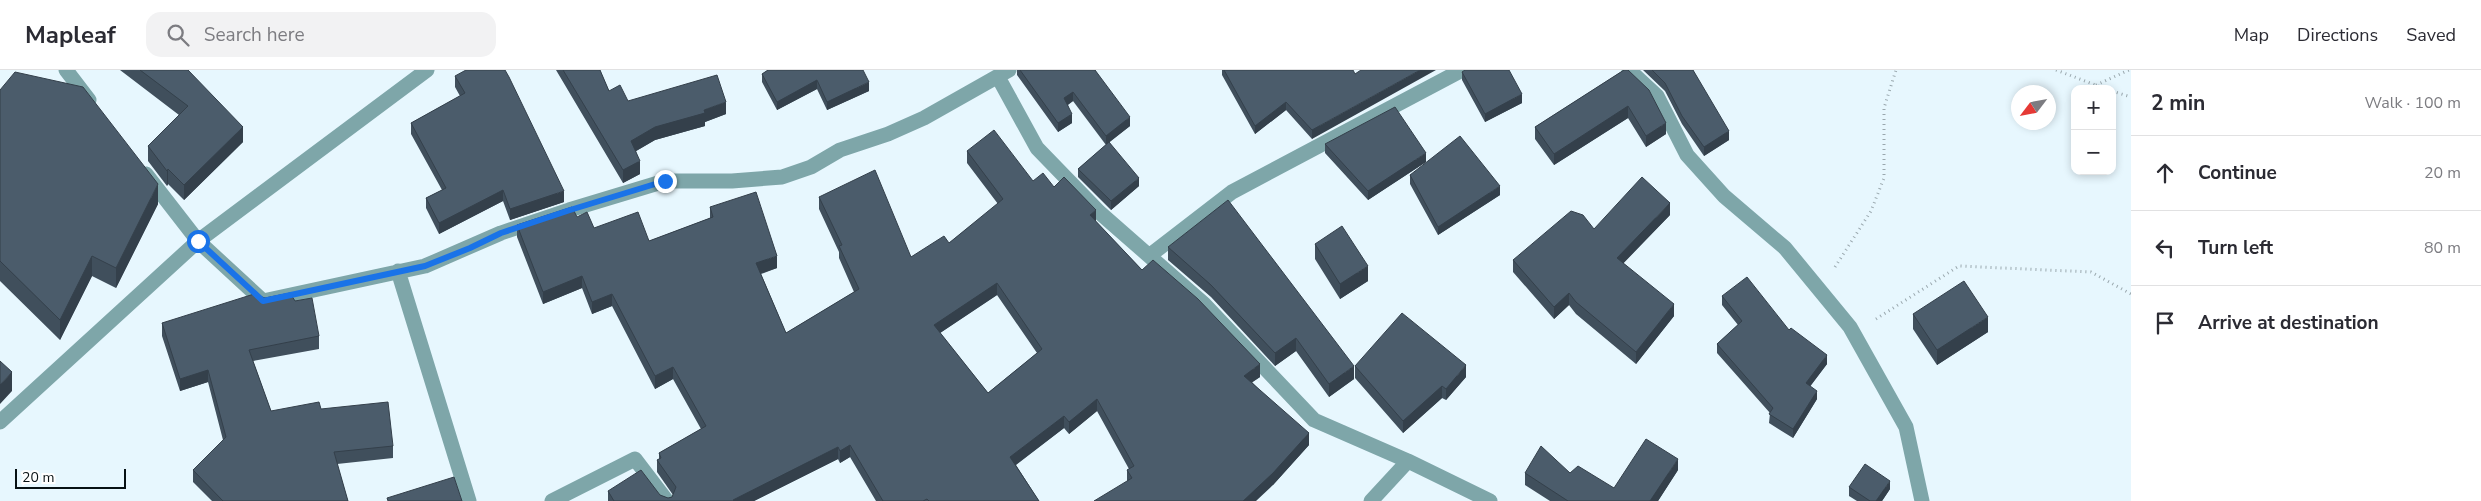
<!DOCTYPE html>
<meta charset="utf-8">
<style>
:root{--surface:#fff;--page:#f2f2f3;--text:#2b2b33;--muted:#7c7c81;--line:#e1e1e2}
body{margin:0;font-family:"Nunito Sans",sans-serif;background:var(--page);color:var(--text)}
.controls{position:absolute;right:15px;top:15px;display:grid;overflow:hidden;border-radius:10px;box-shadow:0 2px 8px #0003}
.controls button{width:45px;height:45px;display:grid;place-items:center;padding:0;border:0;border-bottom:1px solid var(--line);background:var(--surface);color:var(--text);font:25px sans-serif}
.compass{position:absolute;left:2011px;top:15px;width:45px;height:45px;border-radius:50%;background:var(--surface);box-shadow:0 2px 8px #0003;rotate:238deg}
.scale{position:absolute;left:15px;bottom:12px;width:111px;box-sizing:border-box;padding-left:5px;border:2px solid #071114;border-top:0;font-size:14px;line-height:18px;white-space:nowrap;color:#071114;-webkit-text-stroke:4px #fff;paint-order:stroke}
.stop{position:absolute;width:15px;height:15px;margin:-11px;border:4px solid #1a73e8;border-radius:50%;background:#fff}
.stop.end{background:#1a73e8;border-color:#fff;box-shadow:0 1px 5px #0008}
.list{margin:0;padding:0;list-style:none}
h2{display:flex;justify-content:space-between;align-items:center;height:65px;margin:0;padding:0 20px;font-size:21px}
h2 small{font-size:16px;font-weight:400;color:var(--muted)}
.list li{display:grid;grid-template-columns:32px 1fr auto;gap:15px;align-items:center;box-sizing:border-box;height:75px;padding:0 20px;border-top:1px solid var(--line)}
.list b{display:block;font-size:19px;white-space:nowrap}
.list em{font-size:16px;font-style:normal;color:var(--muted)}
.icon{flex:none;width:28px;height:28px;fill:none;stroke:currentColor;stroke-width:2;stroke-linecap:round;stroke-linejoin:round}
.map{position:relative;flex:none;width:2131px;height:431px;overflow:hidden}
header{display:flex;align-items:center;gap:30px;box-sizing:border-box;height:70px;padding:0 25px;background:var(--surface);border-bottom:1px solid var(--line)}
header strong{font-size:24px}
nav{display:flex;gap:28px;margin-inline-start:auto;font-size:18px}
.search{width:350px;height:45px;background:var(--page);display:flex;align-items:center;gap:12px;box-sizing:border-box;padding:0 18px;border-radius:15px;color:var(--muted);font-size:19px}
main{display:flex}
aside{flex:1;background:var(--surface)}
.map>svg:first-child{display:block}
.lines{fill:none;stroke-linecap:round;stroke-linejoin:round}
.path{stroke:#9aa8ae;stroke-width:3;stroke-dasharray:1 4;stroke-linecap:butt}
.minor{stroke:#7ea6a9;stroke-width:15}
.wall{fill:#404f5c;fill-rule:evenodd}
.shaded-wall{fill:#34404b}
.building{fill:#4b5c6b;stroke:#34404b;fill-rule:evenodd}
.route{stroke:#1a73e8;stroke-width:6}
</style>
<header>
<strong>Mapleaf</strong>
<div class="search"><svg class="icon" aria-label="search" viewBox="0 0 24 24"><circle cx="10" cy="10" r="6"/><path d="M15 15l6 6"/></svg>Search here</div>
<nav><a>Map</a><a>Directions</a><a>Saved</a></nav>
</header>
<main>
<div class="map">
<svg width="2131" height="431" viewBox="0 0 2131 431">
<rect width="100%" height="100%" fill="#e7f7fe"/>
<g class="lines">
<!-- path -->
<path class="path" d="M 2056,0 L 2106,19
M 2096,15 L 2129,0
M 2112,21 L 2131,27
M 1835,197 L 1871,141 L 1884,108 L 1884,38 L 1896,0
M 1876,249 L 1959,196 L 2091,202 L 2131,224"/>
<!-- minor -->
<path class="minor" d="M 66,0 L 89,30
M 427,0 L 198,171 L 263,231 L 425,196 L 501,163 L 569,140 L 665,111 L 732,111 L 782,107 L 811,97 L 840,80 L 888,64 L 924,48 L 1009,0
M 1629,0 L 1657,26 L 1687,85 L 1724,126 L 1785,178 L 1850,257 L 1906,357 L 1922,431
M 998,7 L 1037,78 L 1099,142 L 1204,234 L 1314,350 L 1408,391 L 1490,431
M 1149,186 L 1232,122 L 1462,0
M 398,201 L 469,431
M 0,352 L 198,171 L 146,104
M 552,431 L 635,389 L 667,431
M 1371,431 L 1408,391"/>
</g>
<!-- wall -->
<path class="wall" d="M 120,0 L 188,0 L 243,72 L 184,130 L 168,114 L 167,116 L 148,91 L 148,76 L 179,45 Z
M 556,0 L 600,0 L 609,21 L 628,31 L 726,44 L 705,52 L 705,56 L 655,70 L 636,81 L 640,104 L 623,113 Z
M 768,0 L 869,21 L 827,40 L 817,19 L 777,40 L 762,12 L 762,4 Z
M 1017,0 L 1095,0 L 1130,56 L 1109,72 L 1139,116 L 1111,140 L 1078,107 L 1078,99 L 1106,75 L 1073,31 L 1068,35 L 1072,53 L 1058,62 L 1017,5 Z
M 1222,0 L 1353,0 L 1312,69 L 1286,40 L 1255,64 L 1222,5 Z
M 1624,0 L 1666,64 L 1646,77 L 1628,48 L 1554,95 L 1535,69 L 1535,57 Z
M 1643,0 L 1693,0 L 1729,70 L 1704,86 L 1682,54 L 1665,21 Z
M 1462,2 L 1522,33 L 1485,52 L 1462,10 Z
M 455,6 L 564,132 L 510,150 L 503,131 L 439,164 L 426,138 L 426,128 L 442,120 L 411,64 L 411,53 L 460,26 L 455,17 Z
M 0,20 L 158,134 L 116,218 L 92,206 L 60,270 L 0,211 Z
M 1325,74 L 1426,92 L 1368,130 L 1325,83 Z
M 967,81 L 1033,111 L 1054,117 L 1096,152 L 1142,200 L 1260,307 L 1252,312 L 1309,375 L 1273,415 L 1127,411 L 1127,400 L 1129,399 L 1097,341 L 1069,364 L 1064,358 L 1016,395 L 1039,431 L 876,431 L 850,387 L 840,393 L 838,389 L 754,431 L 608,431 L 608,421 L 660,425 L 668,428 L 672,427 L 673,425 L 657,402 L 657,390 L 659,389 L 659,383 L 701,359 L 673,309 L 655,319 L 612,236 L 592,244 L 582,218 L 543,234 L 517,167 L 517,155 L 577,147 L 594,158 L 649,171 L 710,148 L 710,137 L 777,198 L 761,204 L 786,263 L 854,222 L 839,188 L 839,182 L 819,139 L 819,127 L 911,187 L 949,173 L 998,134 L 967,93 ZM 997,225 L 1037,283 L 988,323 L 940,263 Z
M 1410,105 L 1500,125 L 1438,165 L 1410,114 Z
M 1670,145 L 1623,193 L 1674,246 L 1636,294 L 1576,244 L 1569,235 L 1554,249 L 1513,202 L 1513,190 L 1594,159 Z
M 1315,174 L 1368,211 L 1340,229 L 1315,189 Z
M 1168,177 L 1354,309 L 1329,327 L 1296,281 L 1275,296 L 1211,227 L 1168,190 Z
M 1722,226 L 1789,260 L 1827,294 L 1810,316 L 1817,329 L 1793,368 L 1769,353 L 1770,343 L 1717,283 L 1717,274 L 1738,255 L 1722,235 Z
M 265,228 L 319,266 L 319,279 L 253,291 L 271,341 L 321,339 L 393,376 L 393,388 L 337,394 L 348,431 L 212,431 L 193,412 L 193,400 L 223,370 L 208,312 L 180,321 L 162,266 L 162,253 Z
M 1913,244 L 1988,262 L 1937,295 L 1913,259 Z
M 1355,296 L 1466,307 L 1446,330 L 1442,328 L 1403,363 L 1355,308 Z
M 1678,400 L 1658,431 L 1550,431 L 1525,415 L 1525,403 L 1570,403 L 1614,418 Z
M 1849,417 L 1890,419 L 1882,431 L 1857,431 L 1849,426 Z"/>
<!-- shaded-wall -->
<path class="shaded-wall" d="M 1420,0 L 1436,0 L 1312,69 L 1312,60 Z
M 817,10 L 817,19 L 777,40 L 777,32 Z
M 869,12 L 869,21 L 827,40 L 827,32 Z
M 1073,22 L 1073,31 L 1064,37 L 1064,28 Z
M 1522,24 L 1522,33 L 1485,52 L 1485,44 Z
M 726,32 L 726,44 L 705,52 L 705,56 L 655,70 L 631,84 L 631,71 L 655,57 Z
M 1286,32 L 1286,40 L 1255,64 L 1255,56 Z
M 1628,36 L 1628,48 L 1554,95 L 1554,84 Z
M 1072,44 L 1072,53 L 1058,62 L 1058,53 Z
M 1130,47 L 1130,56 L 1106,75 L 1106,66 Z
M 1666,53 L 1666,64 L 1646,77 L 1646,66 Z
M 243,57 L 243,72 L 184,130 L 184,115 Z
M 1729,61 L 1729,70 L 1704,86 L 1704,77 Z
M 1426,83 L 1426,92 L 1368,130 L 1368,121 Z
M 640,91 L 640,104 L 623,113 L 623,100 Z
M 168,99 L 168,114 L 167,116 L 167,101 Z
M 1139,108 L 1139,116 L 1111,140 L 1111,131 Z
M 158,114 L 158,134 L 116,218 L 116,198 Z
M 1500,116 L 1500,125 L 1438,165 L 1438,157 Z
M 503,120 L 503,131 L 439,164 L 439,153 Z
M 564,121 L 564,132 L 510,150 L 510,139 Z
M 1670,133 L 1670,145 L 1617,200 L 1617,188 Z
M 1096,140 L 1096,152 L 1090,145 Z
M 92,186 L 92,206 L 60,270 L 60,250 Z
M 777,186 L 777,198 L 756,205 L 756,193 Z
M 1368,196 L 1368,211 L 1340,229 L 1340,214 Z
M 582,206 L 582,218 L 543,234 L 543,222 Z
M 997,213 L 997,225 L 934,267 L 934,255 Z
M 1569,223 L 1569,235 L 1554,249 L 1554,237 Z
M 612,224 L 612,236 L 592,244 L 592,232 Z
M 1674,234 L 1674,246 L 1636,294 L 1636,282 Z
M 1988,247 L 1988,262 L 1937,295 L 1937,280 Z
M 1296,268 L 1296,281 L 1275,296 L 1275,283 Z
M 1827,285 L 1827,294 L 1806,322 L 1806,313 Z
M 1260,294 L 1260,307 L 1244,318 L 1244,306 Z
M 1466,295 L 1466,307 L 1446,330 L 1446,319 Z
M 1354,296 L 1354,309 L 1329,327 L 1329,314 Z
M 673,297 L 673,309 L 655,319 L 655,306 Z
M 208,300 L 208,312 L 180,321 L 180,309 Z
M 12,302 L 12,321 L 0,334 L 0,315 Z
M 1442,316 L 1442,328 L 1403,363 L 1403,351 Z
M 1817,321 L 1817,329 L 1793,368 L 1793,359 Z
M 1097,329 L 1097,341 L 1069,364 L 1069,352 Z
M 1064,346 L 1064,358 L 1010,399 L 1010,387 Z
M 1309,363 L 1309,375 L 1273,415 L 1256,431 L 1243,431 Z
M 850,375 L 850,387 L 840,393 L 840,381 Z
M 838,377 L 838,389 L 754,431 L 733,431 L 733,430 Z
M 1678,389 L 1678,400 L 1658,431 L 1650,431 Z
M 1890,411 L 1890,419 L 1882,431 L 1876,431 Z"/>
<!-- building -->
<path class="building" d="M 140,0 L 188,0 L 243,57 L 184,115 L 168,99 L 167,101 L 148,76 L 188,36 Z
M 466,0 L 505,0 L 509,7 L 564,121 L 510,139 L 503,120 L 439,153 L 426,128 L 446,118 L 411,53 L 465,23 L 455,6 Z
M 563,0 L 600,0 L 609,21 L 620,15 L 628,31 L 717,5 L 726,32 L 704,40 L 705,43 L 655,57 L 631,71 L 640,91 L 623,100 Z
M 768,0 L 863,0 L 869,12 L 827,32 L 817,10 L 777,32 L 762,4 Z
M 1020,0 L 1095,0 L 1130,47 L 1106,66 L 1073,22 L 1064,28 L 1072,44 L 1058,53 Z
M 1224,0 L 1353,0 L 1355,4 L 1361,0 L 1420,0 L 1312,60 L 1286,32 L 1255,56 Z
M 1465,0 L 1509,0 L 1522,24 L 1485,44 L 1462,2 Z
M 1624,0 L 1628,0 L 1649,20 L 1666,53 L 1646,66 L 1628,36 L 1554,84 L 1535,57 Z
M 1652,0 L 1693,0 L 1729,61 L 1704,77 L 1682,46 L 1665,13 Z
M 15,2 L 83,17 L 158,114 L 116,198 L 92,186 L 60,250 L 0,191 L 0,20 Z
M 1395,37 L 1426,83 L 1368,121 L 1325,74 Z
M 994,60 L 1033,111 L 1043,103 L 1054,117 L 1064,107 L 1096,140 L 1090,145 L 1142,200 L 1153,190 L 1198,229 L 1260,294 L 1244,306 L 1309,363 L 1273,403 L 1243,431 L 1094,431 L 1132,408 L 1127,400 L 1134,396 L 1097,329 L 1069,352 L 1064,346 L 1010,387 L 1039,431 L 929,431 L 927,429 L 923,431 L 883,431 L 850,375 L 840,381 L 838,377 L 733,430 L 734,431 L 614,431 L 608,421 L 641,400 L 660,425 L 668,428 L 672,427 L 676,417 L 657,390 L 661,388 L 659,383 L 706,356 L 673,297 L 655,306 L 612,224 L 592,232 L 582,206 L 543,222 L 517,155 L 572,137 L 577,147 L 587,142 L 594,158 L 638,142 L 649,171 L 713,147 L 710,137 L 756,122 L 777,186 L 756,193 L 786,263 L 859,219 L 839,176 L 842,175 L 819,127 L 875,100 L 911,187 L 944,166 L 949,173 L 1003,129 L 967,81 ZM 997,213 L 1042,279 L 988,323 L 934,255 Z
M 1460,66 L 1500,116 L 1438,157 L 1410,105 Z
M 1109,72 L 1139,108 L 1111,131 L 1078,99 Z
M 1642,107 L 1670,133 L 1617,188 L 1674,234 L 1636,282 L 1576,232 L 1569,223 L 1554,237 L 1513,190 L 1571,141 L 1583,145 L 1594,159 Z
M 1228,130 L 1354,296 L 1329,314 L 1296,268 L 1275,283 L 1211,215 L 1168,177 Z
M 1342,156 L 1368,196 L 1340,214 L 1315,174 Z
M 1747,207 L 1789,260 L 1791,258 L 1827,285 L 1806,313 L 1817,321 L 1793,359 L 1769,344 L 1773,338 L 1717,274 L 1742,251 L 1722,226 Z
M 1964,211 L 1988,247 L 1937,280 L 1913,244 Z
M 290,223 L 295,231 L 312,228 L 319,266 L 249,280 L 271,341 L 319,332 L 321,339 L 388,332 L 393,376 L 334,382 L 348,431 L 223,431 L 193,400 L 226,367 L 208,300 L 180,309 L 162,253 L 254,224 L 265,228 Z
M 1402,243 L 1466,295 L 1446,319 L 1442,316 L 1403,351 L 1355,296 Z
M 0,291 L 12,302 L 0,315 Z
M 1646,369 L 1678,389 L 1650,431 L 1568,431 L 1525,403 L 1541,376 L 1570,403 L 1578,396 L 1614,418 Z
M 1865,394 L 1890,411 L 1876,431 L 1870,431 L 1849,417 Z
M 454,407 L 462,431 L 388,431 L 387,428 Z"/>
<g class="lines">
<!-- route -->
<path class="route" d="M 198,171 L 263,231 L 425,196 L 470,178 L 501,163 L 570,140 L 665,111"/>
</g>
</svg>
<div class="controls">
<button>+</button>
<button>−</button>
</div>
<svg class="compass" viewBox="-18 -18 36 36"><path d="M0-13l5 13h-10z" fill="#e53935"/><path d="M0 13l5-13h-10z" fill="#7c7c81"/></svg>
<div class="scale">20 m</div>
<div class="stop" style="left:198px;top:171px"></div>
<div class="stop end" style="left:665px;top:111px"></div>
</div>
<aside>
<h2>2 min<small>Walk · 100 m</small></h2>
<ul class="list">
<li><svg class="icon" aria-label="ahead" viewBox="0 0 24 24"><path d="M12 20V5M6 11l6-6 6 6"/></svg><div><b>Continue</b></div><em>20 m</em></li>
<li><svg class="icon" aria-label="left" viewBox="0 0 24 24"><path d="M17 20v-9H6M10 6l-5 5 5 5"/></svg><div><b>Turn left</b></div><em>80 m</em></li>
<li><svg class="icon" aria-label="arrive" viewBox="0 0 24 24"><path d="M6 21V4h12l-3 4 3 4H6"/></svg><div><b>Arrive at destination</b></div></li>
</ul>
</aside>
</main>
